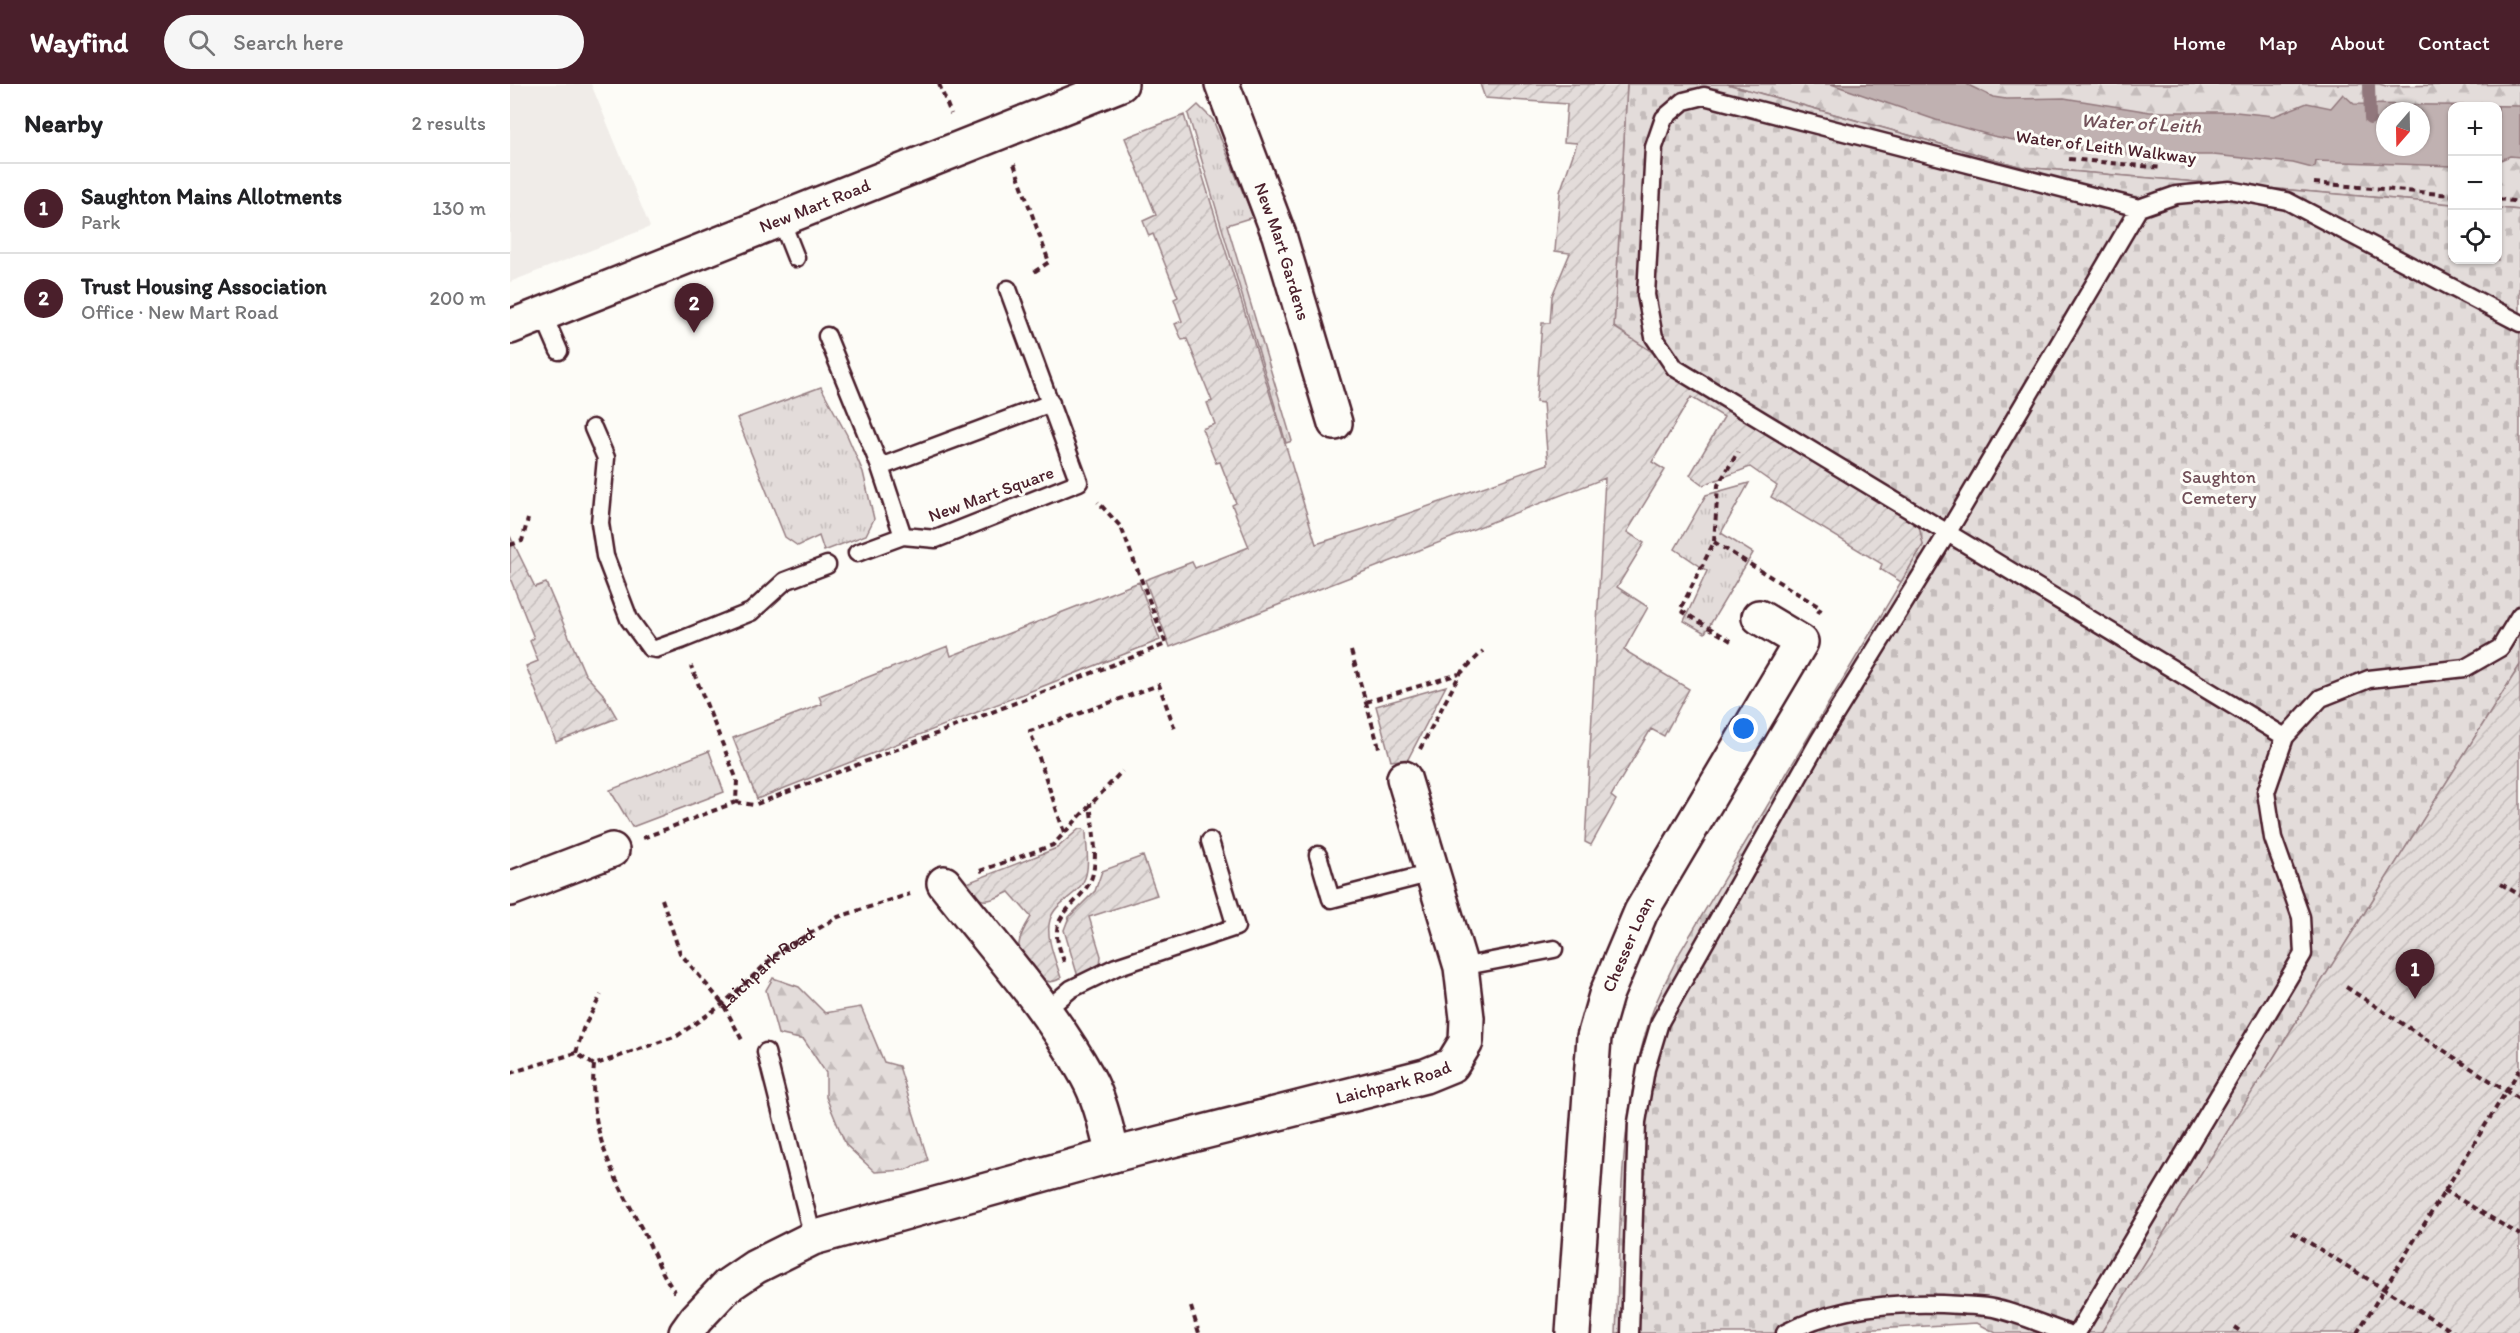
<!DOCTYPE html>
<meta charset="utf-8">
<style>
:root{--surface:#fff;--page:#f6f6f6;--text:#202124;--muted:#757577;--line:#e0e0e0;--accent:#4a1f2b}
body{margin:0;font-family:Itim,sans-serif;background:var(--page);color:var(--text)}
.controls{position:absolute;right:18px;top:18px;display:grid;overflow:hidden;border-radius:12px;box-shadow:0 2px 4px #0004}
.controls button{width:54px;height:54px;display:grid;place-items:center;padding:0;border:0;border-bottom:2px solid var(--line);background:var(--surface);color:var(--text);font:30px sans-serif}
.compass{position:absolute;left:1866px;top:18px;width:54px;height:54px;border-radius:50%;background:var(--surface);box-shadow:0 2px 4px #0004;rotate:200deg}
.you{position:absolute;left:1234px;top:645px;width:21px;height:21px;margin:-15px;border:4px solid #fff;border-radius:50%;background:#1a73e8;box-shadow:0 0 0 9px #1a73e833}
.badge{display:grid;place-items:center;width:39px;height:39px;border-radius:50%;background:var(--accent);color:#fff;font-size:20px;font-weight:700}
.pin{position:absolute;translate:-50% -50px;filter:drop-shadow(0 2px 3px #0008)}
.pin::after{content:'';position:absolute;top:32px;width:21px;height:18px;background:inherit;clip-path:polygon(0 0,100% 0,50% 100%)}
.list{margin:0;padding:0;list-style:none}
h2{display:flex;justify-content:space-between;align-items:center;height:78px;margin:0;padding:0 24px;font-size:26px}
h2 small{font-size:20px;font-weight:400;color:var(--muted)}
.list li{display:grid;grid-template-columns:39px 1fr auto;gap:18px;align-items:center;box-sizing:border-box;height:90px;padding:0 24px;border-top:2px solid var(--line)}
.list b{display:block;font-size:22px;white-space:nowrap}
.list p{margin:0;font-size:20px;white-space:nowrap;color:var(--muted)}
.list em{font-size:20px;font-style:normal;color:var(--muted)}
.icon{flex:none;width:33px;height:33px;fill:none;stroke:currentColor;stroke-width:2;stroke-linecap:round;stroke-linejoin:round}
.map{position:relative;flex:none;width:2010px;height:1249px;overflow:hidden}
header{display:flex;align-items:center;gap:36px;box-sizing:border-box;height:84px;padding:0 30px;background:var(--accent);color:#fff}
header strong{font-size:28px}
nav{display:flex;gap:33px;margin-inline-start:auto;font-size:21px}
.search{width:420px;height:54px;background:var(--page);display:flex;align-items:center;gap:15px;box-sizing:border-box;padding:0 21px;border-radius:33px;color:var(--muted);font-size:22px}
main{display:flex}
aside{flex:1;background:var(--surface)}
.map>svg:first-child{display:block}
.built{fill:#f0ece8}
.grass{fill:url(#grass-tufts);stroke:#967e82;stroke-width:1.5}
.forest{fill:url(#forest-firs);stroke:#967e82;stroke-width:1.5;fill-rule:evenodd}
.cemetery{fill:url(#cemetery-stones);stroke:#967e82;stroke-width:1.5}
.garden{fill:url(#garden-furrows);stroke:#967e82;stroke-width:1.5}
.water{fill:#c0b1b1;stroke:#91777b;stroke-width:1.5;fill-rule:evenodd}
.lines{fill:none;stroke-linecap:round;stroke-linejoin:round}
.stream{stroke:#91777b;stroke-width:12}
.lane-casing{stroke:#4a1f2b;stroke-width:21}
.street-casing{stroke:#4a1f2b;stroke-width:38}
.path{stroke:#4a1f2b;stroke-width:4;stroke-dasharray:6 4.5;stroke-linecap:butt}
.lane{stroke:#fdfcf7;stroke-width:16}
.street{stroke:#fdfcf7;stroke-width:33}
.labels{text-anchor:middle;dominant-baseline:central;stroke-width:6;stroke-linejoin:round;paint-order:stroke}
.street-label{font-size:18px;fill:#4a1f2b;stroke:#fdfcf7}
.park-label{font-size:18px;fill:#704e57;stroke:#fdfcf7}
.water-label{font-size:20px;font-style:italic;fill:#73525a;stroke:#fdfcf7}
</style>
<header>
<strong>Wayfind</strong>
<div class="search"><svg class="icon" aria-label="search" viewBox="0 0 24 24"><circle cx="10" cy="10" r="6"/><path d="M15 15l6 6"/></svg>Search here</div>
<nav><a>Home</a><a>Map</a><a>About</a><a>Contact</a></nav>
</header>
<main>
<aside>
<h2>Nearby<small>2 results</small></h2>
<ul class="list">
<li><span class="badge">1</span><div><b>Saughton Mains Allotments</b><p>Park</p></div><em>130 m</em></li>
<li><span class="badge">2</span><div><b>Trust Housing Association</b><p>Office · New Mart Road</p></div><em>200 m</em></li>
</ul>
</aside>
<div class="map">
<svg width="2010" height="1249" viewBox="0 0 2010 1249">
<defs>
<pattern id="grass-tufts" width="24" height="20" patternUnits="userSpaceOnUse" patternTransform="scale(1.5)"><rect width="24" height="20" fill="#e3dcda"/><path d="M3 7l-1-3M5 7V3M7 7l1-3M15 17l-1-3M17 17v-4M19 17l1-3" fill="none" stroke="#c4bcbb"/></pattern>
<pattern id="forest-firs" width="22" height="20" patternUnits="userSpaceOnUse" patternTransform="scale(1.5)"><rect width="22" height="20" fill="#e3dcda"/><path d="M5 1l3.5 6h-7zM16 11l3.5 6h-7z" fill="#c4bcbb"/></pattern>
<pattern id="cemetery-stones" width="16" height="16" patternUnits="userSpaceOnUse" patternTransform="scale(1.5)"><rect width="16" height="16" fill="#e3dcda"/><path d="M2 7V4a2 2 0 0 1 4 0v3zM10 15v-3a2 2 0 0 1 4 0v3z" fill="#c4bcbb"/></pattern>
<pattern id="garden-furrows" width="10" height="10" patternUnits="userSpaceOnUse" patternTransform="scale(1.5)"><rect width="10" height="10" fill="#e3dcda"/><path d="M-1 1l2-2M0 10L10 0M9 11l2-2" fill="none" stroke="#c4bcbb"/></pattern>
</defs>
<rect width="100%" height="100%" fill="#fdfcf7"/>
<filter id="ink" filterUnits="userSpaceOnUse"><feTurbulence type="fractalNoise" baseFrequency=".0167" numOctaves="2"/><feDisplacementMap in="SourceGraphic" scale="12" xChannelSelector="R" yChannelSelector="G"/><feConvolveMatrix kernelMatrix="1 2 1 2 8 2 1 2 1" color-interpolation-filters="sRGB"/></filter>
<g filter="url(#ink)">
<!-- built -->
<path class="built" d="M 0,0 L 81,0 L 140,143 L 0,198 Z"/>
<!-- grass -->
<path class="grass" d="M 688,21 L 703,36 L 743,133 L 717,141 L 782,357 L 776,359 L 678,30 Z
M 311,303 L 337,351 L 353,388 L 364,435 L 356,451 L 314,467 L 309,452 L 288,462 L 275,453 L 227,334 Z
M 1239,399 L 1211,449 L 1243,469 L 1195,549 L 1174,537 L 1197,487 L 1165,465 L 1196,411 Z
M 199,667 L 214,708 L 122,743 L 100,706 Z"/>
<!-- forest -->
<path class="forest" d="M 1217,0 L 1869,0 L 1876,2 L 2010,0 L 2010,126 L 1988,124 L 1988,22 L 1942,22 L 1942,120 L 1512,83 ZM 1875,27 L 1911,27 L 1911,63 L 1875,63 Z
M 263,894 L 289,903 L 315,929 L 351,923 L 374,978 L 389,982 L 418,1076 L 395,1086 L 365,1088 L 336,1061 L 316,1013 L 316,989 L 294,956 L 268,950 L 256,906 Z"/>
<!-- cemetery -->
<path class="cemetery" d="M 1117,0 L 1217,0 L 1512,83 L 1942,120 L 1942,176 L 1988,176 L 1988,124 L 2010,126 L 2010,581 L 1591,1249 L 1486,1249 L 1467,1239 L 1349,1246 L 1344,1249 L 1106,1249 C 1111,1144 1107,1036 1140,935 C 1147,912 1160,890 1170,868 L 1413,461 L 1104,243 Z"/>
<!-- garden -->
<path class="garden" d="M 970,0 L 1117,0 L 1104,243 L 1409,442 L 1413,461 L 1391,498 L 1370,485 L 1372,480 L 1261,413 L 1267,402 L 1240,383 L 1193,401 L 1180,391 L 1214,333 L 1181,313 L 1142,378 L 1155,386 L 1117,448 L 1134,459 L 1107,503 L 1138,523 L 1114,566 L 1179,605 L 1154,652 L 1141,645 L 1101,712 L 1106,716 L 1081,761 L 1075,758 L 1095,394 L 660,563 L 635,496 L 682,478 L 685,484 L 739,463 L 722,421 L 726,419 L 710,378 L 706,379 L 692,345 L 705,340 L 697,319 L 702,317 L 677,255 L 672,256 L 665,240 L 672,237 L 664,215 L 668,213 L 643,150 L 639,152 L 633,137 L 646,131 L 615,54 L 674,31 L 806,460 L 854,445 L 1038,380 L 1033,319 L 1026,318 L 1032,239 L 1040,239 L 1042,212 L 1060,169 L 1045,167 L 1050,108 L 1067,59 L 1054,58 L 1057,20 L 975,14 Z
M 0,452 L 25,503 L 36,499 L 75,590 L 93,610 L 107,634 L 46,658 L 16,582 L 28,577 L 20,557 L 24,554 L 0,494 Z
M 629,498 L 650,556 L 247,715 L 223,654 L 312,620 L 309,612 L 438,562 L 441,572 Z
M 2010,581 L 2010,1249 L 1591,1249 Z
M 936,602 L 898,675 L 881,677 L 866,622 Z
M 569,745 L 573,745 L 576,747 C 576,762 580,780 575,794 C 569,812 545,817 540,836 C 535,853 546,877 551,894 C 546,897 542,899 537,897 C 527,893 508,871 509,860 C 510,850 516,841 521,833 L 499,808 C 476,819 470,821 452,801 L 547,764 Z
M 633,772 L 647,811 L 579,833 L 591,872 L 590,883 L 568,893 L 554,846 L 559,833 L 585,807 L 592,787 Z"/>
<!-- water -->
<path class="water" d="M 1321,0 L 1456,0 L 1483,13 L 1496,15 L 1554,14 L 1640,28 L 1726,28 L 1764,32 L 1797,19 L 1821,24 L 1833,10 L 1844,20 L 2010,22 L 2010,73 L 2000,72 L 1988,77 L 1988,22 L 1942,22 L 1942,82 L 1806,77 L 1805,83 L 1802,84 L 1783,79 L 1703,71 L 1623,71 L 1540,63 L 1483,52 L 1426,36 ZM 1875,27 L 1911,27 L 1911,63 L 1875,63 Z"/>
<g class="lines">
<!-- stream -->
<path class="stream" d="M 1859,0 L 1860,35"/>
<!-- lane casing -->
<g class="lane-casing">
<path id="lane" d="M 1629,124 L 1194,12 L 1174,17 L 1154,34 L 1144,63 L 1136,211 L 1144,253 L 1165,284 L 1775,653
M 271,136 L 286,174
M 33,230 L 49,267
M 317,252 L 370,383 L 393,452 L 347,469
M 83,344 L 96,374 L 90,439 L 95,472 L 119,535 L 140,564 L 146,565 L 171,556 L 241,528 L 275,497 L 317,481
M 370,383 L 541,319
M 393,452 L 426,455 L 569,398 L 498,205
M 808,771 L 821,815 L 922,789
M 951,883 L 1044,865
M 535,927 L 561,905 L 606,883 L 726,843 L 700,757
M 256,968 L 303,1154
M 1120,1249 L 1127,1038 L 1136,985 L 1150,938 L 1310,655 L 1438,448 L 1629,124 L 1666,111 L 1720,106 L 1777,117 L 2010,239
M 1275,1249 C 1328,1221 1393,1217 1451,1221 C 1461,1222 1473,1222 1483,1224 C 1508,1229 1533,1241 1557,1249
M 1567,1249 L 1793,870 L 1791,833 L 1763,754 L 1756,708 L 1775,653 L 1811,614 L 1859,595 L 1955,584 L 1990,564 L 2010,531"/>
</g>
<!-- street casing -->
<g class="street-casing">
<g id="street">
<path id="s2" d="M 712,0 L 769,151 L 825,339"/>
<path id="s3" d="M 0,243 L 611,0"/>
<path d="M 434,799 C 483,862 539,923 577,992 C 591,1017 596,1044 603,1071"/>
<path d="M 0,805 L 102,766"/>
<path id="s4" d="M 176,1249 L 186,1235 L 217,1202 L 245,1183 L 303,1154 L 603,1071 L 915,992 L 942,981 L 956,958 L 957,934 L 951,883 L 894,694"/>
<path id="s5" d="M 1063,1249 L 1084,953 L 1096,911 L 1131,828 L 1291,558 L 1249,533"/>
</g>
</g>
<!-- path -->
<g class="path">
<path d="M 429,0 L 441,30"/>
<path d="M 1559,75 L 1653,84"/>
<path d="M 504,80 L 539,178 L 521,190"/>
<path d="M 1804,99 L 1942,111"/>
<path d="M 1988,115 L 2010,118"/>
<path d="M 1204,458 L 1311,524 L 1308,529"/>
<path d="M 0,461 L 12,457 L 18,435"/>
<path d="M 1221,557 L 1170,526 L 1204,458 L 1208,401 L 1228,368"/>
<path d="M 841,567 L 870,667"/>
<path d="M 856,618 L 949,590"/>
<path d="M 910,665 L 950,590 L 973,567"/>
<path d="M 226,718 L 244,721 L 656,560 L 611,443 L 588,418"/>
<path d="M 554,748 L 520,647 L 649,601 L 666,648"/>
<path d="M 133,754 L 226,718 L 227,696 L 181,582"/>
<path d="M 470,787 L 543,761 L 612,687"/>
<path d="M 1991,800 L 2010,811"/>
<path d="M 152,815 L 170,869 L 213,920 L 232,956"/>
<path d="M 554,878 C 552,870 547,860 547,851 C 545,826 578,814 583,789 C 588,767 582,741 580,719"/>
<path d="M 1836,903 L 2010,1016"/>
<path d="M 66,969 L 73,945 L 91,911"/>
<path d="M 84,981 C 78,1051 104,1091 135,1151 C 144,1170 152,1191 165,1208"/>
<path id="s1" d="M 0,989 L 66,969 L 84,981 L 167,952 L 213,920 L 270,867 L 328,833 L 400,810"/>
<path d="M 1934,1106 L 2010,1151"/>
<path d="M 1782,1148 L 1945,1249"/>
<path d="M 681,1223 L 689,1249"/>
<path d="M 1724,1243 L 1733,1249"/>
<path d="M 1847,1249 L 2010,985"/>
</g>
<!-- lane -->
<use href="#lane" class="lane"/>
<!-- street -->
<use href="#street" class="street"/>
</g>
</g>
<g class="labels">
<!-- street labels -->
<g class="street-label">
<text transform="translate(1596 63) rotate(7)">Water of Leith Walkway</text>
<text stroke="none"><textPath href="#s3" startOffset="328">New Mart Road</textPath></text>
<text stroke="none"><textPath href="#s2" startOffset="178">New Mart Gardens</textPath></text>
<text transform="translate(481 410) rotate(-20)">New Mart Square</text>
<text stroke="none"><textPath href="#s5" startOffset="396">Chesser Loan</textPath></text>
<text stroke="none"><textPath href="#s1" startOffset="291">Laichpark Road</textPath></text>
<text stroke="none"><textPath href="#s4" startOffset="762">Laichpark Road</textPath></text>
</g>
<!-- park labels -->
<g class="park-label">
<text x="1709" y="393">Saughton<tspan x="1709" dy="21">Cemetery</tspan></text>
</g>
<!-- water labels -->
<g class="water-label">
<text transform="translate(1631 39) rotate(3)">Water of Leith</text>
</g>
</g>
</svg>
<div class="controls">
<button>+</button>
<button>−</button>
<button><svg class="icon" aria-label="locate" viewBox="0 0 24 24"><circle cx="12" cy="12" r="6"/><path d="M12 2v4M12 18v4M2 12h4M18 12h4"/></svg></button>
</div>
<svg class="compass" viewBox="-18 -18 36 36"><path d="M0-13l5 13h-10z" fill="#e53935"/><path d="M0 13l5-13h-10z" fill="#757577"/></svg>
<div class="you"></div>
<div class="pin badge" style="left:1905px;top:915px">1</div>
<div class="pin badge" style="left:184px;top:249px">2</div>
</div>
</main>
